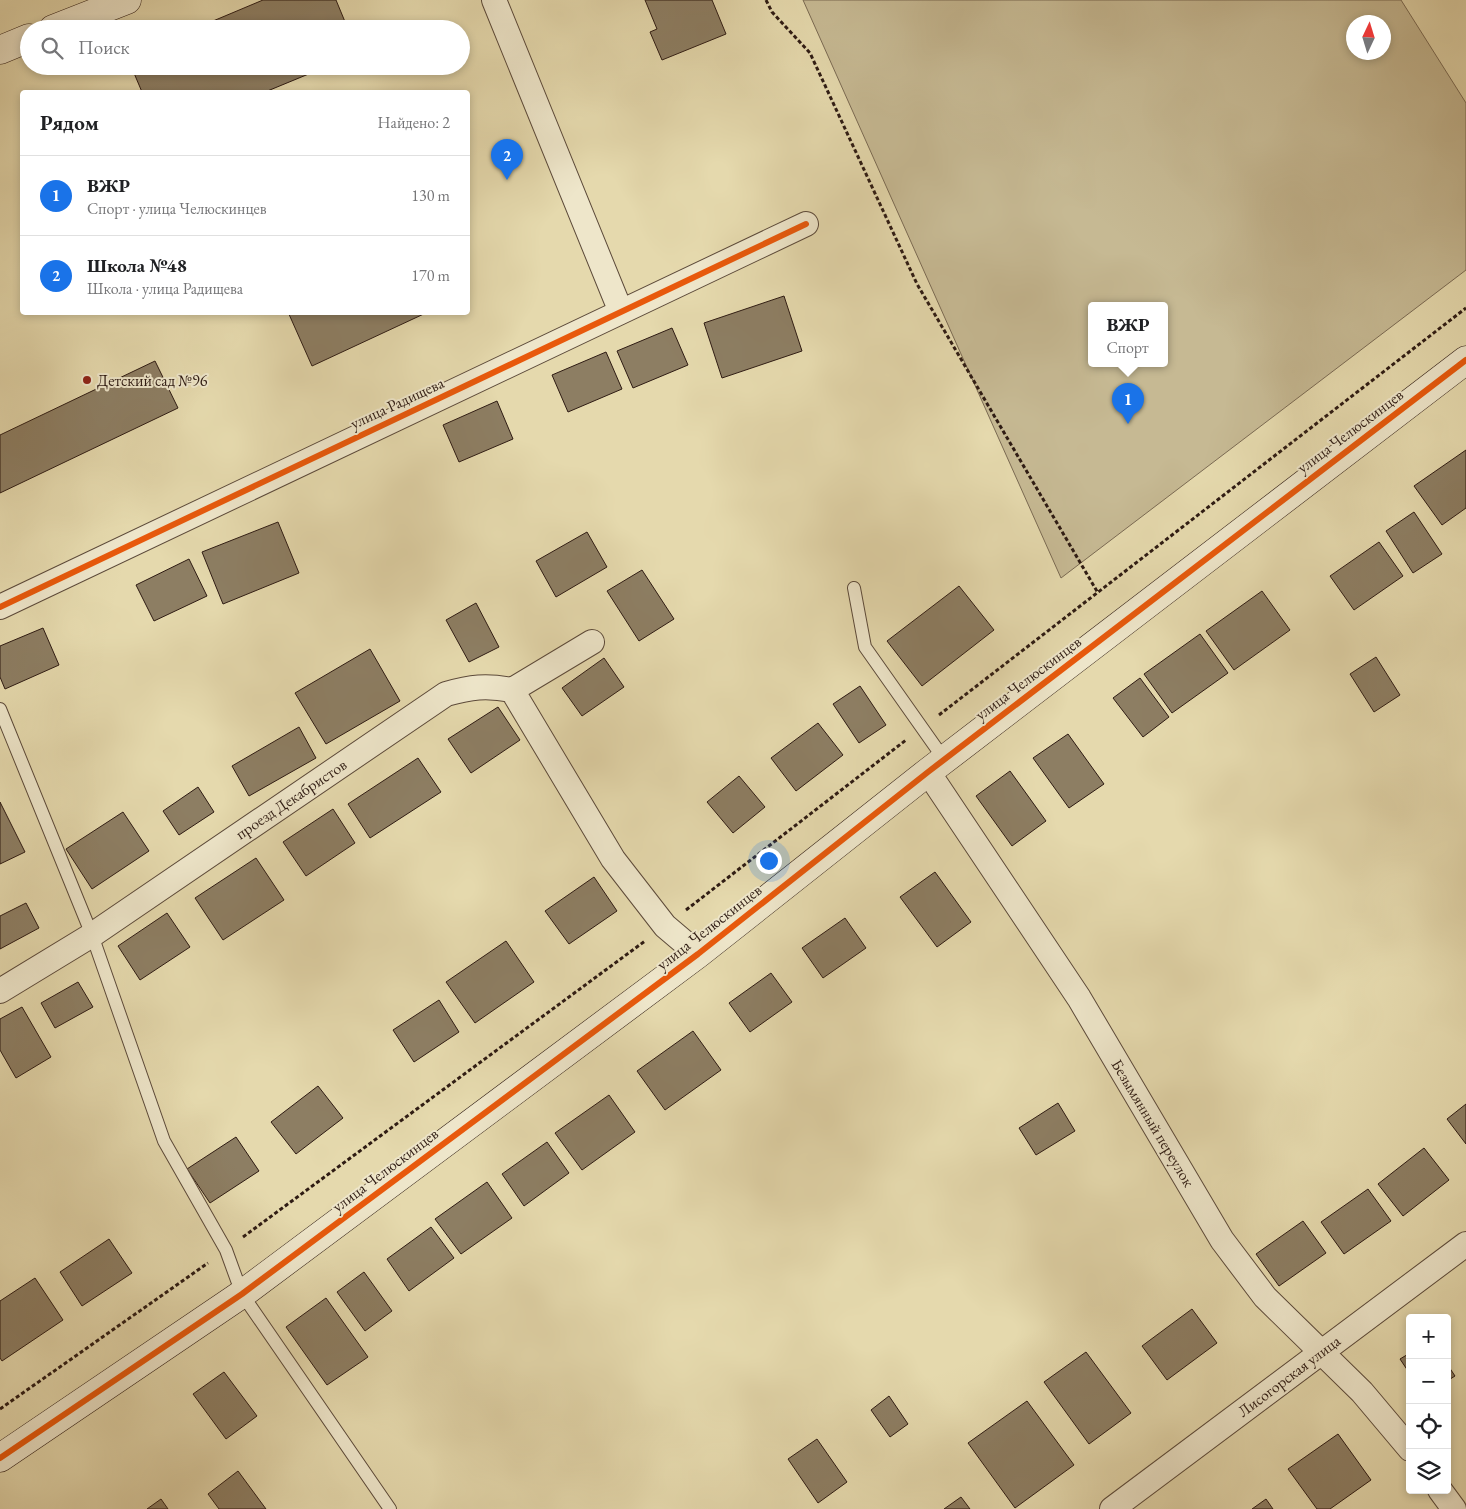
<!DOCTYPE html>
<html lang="ru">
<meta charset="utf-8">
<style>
:root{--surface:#fff;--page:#f2f2f2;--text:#202124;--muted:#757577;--line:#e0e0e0;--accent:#1a73e8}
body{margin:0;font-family:"EB Garamond",serif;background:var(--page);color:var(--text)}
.controls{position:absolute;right:15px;bottom:15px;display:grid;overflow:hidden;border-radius:5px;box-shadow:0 2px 8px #0003}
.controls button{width:45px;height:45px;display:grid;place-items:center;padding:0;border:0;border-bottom:1px solid var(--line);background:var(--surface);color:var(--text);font:25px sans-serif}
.compass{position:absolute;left:1346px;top:15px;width:45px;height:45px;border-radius:50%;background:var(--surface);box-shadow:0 2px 8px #0003;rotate:4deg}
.you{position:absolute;left:768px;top:860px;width:18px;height:18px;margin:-12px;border:4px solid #fff;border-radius:50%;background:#1a73e8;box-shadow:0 0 0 8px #1a73e833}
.badge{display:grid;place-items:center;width:32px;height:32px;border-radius:50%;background:var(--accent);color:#fff;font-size:16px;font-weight:700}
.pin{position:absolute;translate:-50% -41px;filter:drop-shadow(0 1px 2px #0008)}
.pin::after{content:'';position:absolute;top:26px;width:18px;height:15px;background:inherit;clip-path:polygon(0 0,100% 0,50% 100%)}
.popup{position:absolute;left:1088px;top:302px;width:80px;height:65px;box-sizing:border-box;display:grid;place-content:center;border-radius:5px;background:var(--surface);filter:drop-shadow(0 1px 4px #0005);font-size:16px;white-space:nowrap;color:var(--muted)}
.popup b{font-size:19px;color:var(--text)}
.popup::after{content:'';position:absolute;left:50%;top:100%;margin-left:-10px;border:10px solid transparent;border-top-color:var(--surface)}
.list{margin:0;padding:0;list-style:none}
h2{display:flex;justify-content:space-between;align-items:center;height:65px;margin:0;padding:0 20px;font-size:21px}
h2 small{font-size:16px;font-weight:400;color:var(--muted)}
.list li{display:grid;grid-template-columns:32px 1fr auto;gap:15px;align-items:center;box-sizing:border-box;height:80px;padding:0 20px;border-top:1px solid var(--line)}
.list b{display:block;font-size:19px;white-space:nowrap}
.list p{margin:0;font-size:16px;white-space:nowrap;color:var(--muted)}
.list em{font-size:16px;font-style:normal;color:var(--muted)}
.icon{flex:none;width:28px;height:28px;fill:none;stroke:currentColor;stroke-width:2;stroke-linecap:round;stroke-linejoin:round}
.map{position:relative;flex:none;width:1466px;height:1509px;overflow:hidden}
.search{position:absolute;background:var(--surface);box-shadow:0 2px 8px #0003;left:20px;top:20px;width:450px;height:55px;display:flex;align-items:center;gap:12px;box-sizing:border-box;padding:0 18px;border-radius:28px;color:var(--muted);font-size:19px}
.panel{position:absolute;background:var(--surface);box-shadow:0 2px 8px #0003;left:20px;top:90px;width:450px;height:225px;border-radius:5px}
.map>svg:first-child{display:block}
.green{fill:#c6b993;stroke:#7a6a53;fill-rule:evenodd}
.building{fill:#8d7e63;stroke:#2e1b13}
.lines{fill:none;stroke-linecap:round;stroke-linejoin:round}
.lane-casing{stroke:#5c4a3a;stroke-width:14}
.street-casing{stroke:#5c4a3a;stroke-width:26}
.secondary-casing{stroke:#2e1b13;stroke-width:29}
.path{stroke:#2e1b13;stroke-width:3;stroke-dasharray:4 2.5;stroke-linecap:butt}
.lane{stroke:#eee6ca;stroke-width:12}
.street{stroke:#eee6ca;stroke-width:24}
.secondary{stroke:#eee6ca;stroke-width:28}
.cycleway-casing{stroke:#eee6ca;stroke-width:9}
.cycleway{stroke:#e8590c;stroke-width:6}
.poi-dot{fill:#8f2418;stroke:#eee6ca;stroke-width:2}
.labels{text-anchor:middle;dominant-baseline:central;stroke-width:4;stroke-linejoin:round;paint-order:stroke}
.poi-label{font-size:16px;fill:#2e1b13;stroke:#eee6ca;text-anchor:start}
.street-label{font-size:16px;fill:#2e1b13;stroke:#eee6ca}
</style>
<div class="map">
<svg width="1466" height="1509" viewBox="0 0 1466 1509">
<rect width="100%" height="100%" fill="#e5d9ad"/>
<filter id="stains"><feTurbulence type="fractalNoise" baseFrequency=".004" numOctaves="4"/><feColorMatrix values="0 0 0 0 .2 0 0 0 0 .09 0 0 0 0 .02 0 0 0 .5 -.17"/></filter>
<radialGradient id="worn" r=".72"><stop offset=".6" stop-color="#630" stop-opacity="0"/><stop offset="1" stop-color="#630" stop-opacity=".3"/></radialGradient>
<!-- green -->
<path class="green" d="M 803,0 L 1401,0 L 1466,103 L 1466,270 L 1061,578 ZM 1354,22 L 1384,22 L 1384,52 L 1354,52 ZM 1092,305 L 1164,305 L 1164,363 L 1092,363 Z"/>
<!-- building -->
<path class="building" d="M 263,0 L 336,0 L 348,29 L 194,29 Z
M 645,0 L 712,0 L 726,34 L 662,60 L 650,32 L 657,29 Z
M 131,66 L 328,66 L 265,92 L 142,92 Z
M 784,296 L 802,351 L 722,378 L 704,323 Z
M 288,312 L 428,312 L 312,366 Z
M 672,328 L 688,365 L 633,388 L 617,351 Z
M 606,352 L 622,389 L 568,412 L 552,375 Z
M 155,361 L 178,408 L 0,493 L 0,435 Z
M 497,401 L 513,439 L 459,462 L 443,425 Z
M 1466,450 L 1466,508 L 1442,525 L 1414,486 Z
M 1414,512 L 1442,554 L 1413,573 L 1386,531 Z
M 278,522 L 299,573 L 223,604 L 202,552 Z
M 587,532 L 607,567 L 556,597 L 536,561 Z
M 1379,542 L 1403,576 L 1354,610 L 1330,576 Z
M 189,559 L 207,596 L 154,621 L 136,585 Z
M 642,570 L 674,619 L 639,641 L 607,591 Z
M 959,586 L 994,630 L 922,686 L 887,641 Z
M 1262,591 L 1290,630 L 1234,670 L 1206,631 Z
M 476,603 L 499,647 L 469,662 L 446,620 Z
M 43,628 L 59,665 L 5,689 L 0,677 L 0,646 Z
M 1200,634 L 1228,673 L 1172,713 L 1144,674 Z
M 370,649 L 400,701 L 326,744 L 295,693 Z
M 1376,657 L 1400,695 L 1374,712 L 1350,674 Z
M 604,658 L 624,687 L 582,716 L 562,688 Z
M 1140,678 L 1169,717 L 1143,737 L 1113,698 Z
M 860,686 L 886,725 L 859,743 L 833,704 Z
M 498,707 L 520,740 L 471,773 L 448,739 Z
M 818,723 L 843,755 L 796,791 L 771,758 Z
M 299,727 L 316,758 L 249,796 L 232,766 Z
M 1068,734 L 1104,784 L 1069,808 L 1033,758 Z
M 418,758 L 441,792 L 370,838 L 348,804 Z
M 1010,771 L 1046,821 L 1012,846 L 976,796 Z
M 739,776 L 765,807 L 733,833 L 707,802 Z
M 198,787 L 214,812 L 179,835 L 163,811 Z
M 0,802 L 25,852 L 0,864 Z
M 333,809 L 355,843 L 306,876 L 283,842 Z
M 123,812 L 149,851 L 92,889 L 66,849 Z
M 256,858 L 284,900 L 223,940 L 195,898 Z
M 935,872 L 971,922 L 937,947 L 900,897 Z
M 594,877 L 617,911 L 569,944 L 545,911 Z
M 26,903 L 39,928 L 0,949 L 0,916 Z
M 167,913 L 190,947 L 140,980 L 118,946 Z
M 845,918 L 866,948 L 823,978 L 802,948 Z
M 506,941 L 534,982 L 475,1023 L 446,982 Z
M 771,973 L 792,1002 L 750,1032 L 729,1003 Z
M 78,982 L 93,1007 L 55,1028 L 41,1003 Z
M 439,1000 L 459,1032 L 414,1062 L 393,1030 Z
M 22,1007 L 51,1057 L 16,1078 L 0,1050 L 0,1019 Z
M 693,1031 L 721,1070 L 665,1110 L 637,1071 Z
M 318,1086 L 343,1118 L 296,1154 L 271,1122 Z
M 609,1095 L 635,1132 L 582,1170 L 555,1133 Z
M 1058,1103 L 1075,1131 L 1036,1155 L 1019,1128 Z
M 1466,1104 L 1466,1144 L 1447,1119 Z
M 236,1137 L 259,1171 L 210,1203 L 187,1169 Z
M 547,1142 L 569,1173 L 524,1206 L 502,1174 Z
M 1424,1148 L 1449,1180 L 1403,1216 L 1378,1184 Z
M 487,1182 L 512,1218 L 461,1254 L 435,1219 Z
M 1368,1189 L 1391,1221 L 1344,1254 L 1321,1222 Z
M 1303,1221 L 1326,1253 L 1279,1286 L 1256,1254 Z
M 431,1227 L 454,1258 L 409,1291 L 387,1259 Z
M 109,1239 L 132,1273 L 82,1306 L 60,1272 Z
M 364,1272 L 392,1311 L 365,1331 L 337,1292 Z
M 35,1278 L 63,1320 L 2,1361 L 0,1358 L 0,1301 Z
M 326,1298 L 368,1357 L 327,1385 L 286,1327 Z
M 1192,1309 L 1217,1343 L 1167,1380 L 1142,1346 Z
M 1086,1352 L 1131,1413 L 1089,1444 L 1044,1382 Z
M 1410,1353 L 1410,1374 L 1400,1359 Z
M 1447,1364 L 1455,1376 L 1447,1381 Z
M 224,1372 L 257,1416 L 226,1439 L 193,1394 Z
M 889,1396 L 908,1424 L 890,1437 L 871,1410 Z
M 1027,1401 L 1074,1465 L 1015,1508 L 968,1443 Z
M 1338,1434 L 1371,1480 L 1330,1509 L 1317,1509 L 1288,1469 Z
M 817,1439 L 847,1482 L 818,1503 L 788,1459 Z
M 238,1471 L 266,1509 L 219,1509 L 208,1494 Z
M 961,1497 L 970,1509 L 944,1509 Z
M 161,1499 L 168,1509 L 147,1509 Z
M 1266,1499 L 1273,1509 L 1252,1509 Z"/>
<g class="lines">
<!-- lane casing -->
<g class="lane-casing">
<path id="lane" d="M 854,588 L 865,647 L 944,759
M 0,709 L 92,935 L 164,1141 L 226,1250 L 242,1294 L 390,1509"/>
</g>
<!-- street casing -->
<g class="street-casing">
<path id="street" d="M 494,0 L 621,312
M 0,607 L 806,224
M 512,690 L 613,859 L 665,926 L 698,954
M 928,772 L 1079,998 L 1222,1240 L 1265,1297 L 1362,1392 L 1410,1449
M 0,991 L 92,935 L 446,694 C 471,687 486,685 512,690 L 592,642
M 1440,1490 L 1454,1509
M 1112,1509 L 1466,1244"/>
</g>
<!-- secondary casing -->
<g class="secondary-casing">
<path id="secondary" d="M 53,29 L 127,0
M 0,50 L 29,38
M 0,1458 L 242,1294 L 698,954 L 928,772 L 1466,360"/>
</g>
<!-- path -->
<path class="path" d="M 766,0 L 772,12 L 810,53 L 917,284 L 1098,593
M 939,715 L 1466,308
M 686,910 L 906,740
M 243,1237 L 645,941
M 0,1409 L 208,1263"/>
<!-- lane -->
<use href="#lane" class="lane"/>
<!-- street -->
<use href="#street" class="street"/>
<!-- secondary -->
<use href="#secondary" class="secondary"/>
<!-- cycleway casing -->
<g class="cycleway-casing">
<path id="cycleway" d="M 0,607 L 806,224
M 0,1458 L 242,1294 L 698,954 L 928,772 L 1466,360"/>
</g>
<!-- cycleway -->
<use href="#cycleway" class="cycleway"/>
</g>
<!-- markers -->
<circle class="poi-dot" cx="87" cy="380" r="5"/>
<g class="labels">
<!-- poi labels -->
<g class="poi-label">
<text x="97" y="380">Детский сад №96</text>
</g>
<!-- street labels -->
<g class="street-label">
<text transform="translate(397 403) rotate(-25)">улица Радищева</text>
<text transform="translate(1350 431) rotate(-37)">улица Челюскинцев</text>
<text transform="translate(1028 678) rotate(-37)">улица Челюскинцев</text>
<text transform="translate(291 799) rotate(-34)">проезд Декабристов</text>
<text transform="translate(709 927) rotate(-38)">улица Челюскинцев</text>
<text transform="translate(1153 1123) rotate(59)">Безымянный переулок</text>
<text transform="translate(385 1170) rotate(-37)">улица Челюскинцев</text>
<text transform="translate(1289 1376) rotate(-37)">Лисогорская улица</text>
</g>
</g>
<rect width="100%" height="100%" filter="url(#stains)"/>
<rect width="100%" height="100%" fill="url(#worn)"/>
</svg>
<div class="controls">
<button>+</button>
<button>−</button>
<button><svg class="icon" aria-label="locate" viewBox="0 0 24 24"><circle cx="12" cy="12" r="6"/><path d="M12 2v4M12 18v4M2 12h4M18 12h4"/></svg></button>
<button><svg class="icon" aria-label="layers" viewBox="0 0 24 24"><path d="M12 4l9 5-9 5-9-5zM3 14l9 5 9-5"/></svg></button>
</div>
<svg class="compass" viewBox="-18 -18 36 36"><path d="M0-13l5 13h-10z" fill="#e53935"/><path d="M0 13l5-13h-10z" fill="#757577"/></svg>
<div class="you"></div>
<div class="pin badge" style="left:1128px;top:424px">1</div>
<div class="popup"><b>ВЖР</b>Спорт</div>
<div class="pin badge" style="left:507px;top:180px">2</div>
<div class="search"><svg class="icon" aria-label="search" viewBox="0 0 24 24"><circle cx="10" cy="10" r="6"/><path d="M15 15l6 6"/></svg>Поиск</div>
<section class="panel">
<h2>Рядом<small>Найдено: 2</small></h2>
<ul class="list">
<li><span class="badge">1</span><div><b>ВЖР</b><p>Спорт · улица Челюскинцев</p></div><em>130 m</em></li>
<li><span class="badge">2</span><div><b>Школа №48</b><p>Школа · улица Радищева</p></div><em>170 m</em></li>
</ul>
</section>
</div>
